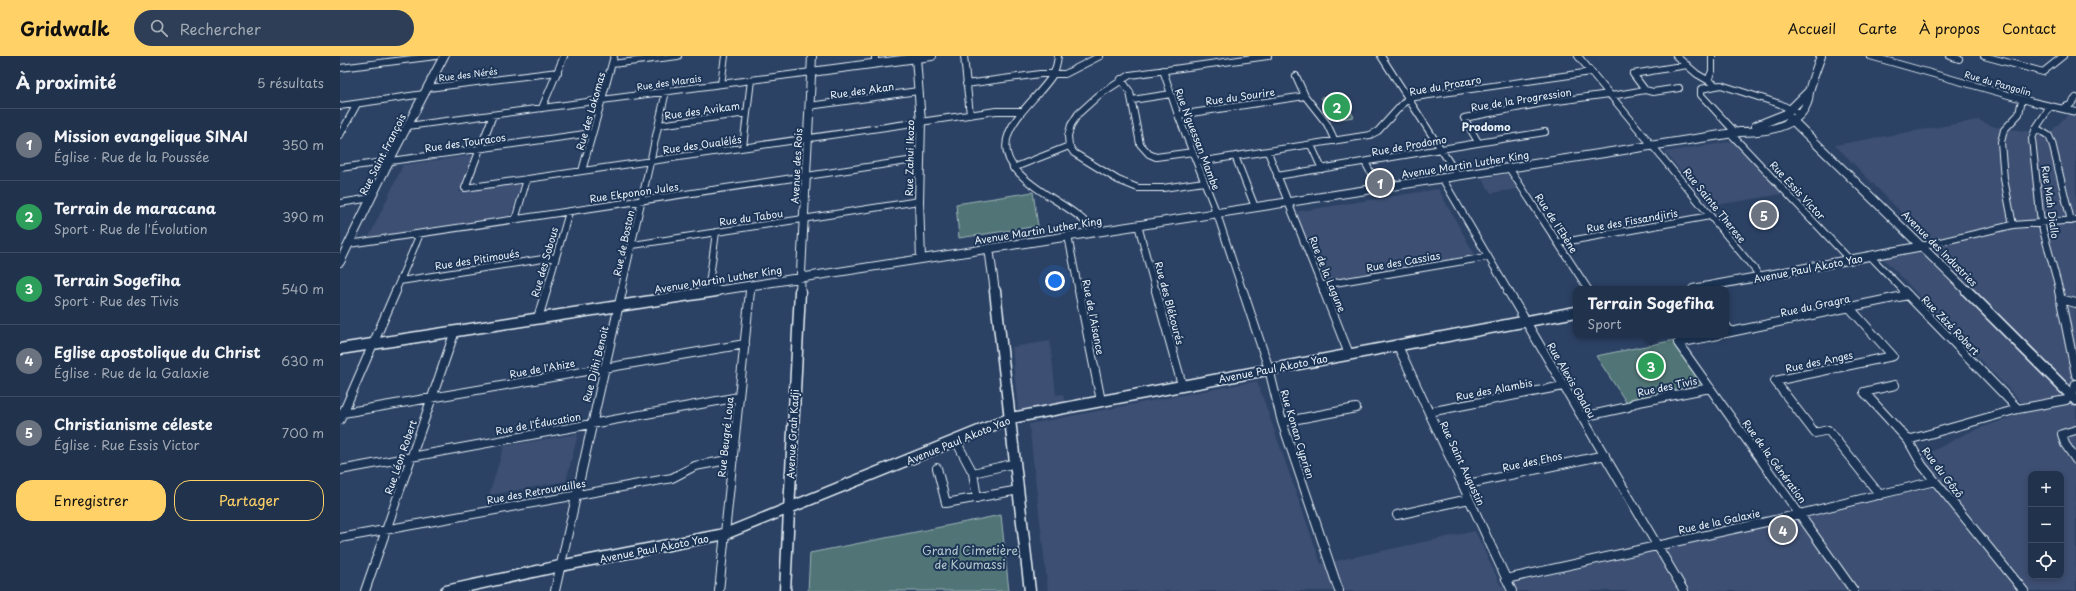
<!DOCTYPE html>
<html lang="fr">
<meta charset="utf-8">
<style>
:root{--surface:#21324c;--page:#2d3e56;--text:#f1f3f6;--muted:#a2aab5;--line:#3e4d64;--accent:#ffd166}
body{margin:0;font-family:"Playpen Sans",sans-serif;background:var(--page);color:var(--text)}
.controls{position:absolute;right:12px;bottom:12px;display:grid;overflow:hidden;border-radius:8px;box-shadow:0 2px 6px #0003}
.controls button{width:36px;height:36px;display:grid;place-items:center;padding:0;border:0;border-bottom:1px solid var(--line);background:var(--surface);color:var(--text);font:20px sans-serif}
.you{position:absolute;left:715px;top:225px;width:14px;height:14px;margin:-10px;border:3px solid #fff;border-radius:50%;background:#1a73e8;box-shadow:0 0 0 6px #1a73e833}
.badge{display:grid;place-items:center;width:26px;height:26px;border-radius:50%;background:var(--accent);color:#fff;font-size:13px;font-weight:700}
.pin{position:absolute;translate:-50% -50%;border:2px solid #fff;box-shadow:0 1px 4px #0006}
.popup{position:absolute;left:1233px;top:230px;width:156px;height:52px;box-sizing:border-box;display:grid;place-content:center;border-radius:8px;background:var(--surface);filter:drop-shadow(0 1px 3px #0005);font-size:13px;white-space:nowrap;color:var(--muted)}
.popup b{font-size:15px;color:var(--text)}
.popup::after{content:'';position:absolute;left:50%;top:100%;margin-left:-8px;border:8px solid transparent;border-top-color:var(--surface)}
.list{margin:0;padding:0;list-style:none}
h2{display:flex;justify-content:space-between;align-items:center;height:52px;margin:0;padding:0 16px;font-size:17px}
h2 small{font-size:13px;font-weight:400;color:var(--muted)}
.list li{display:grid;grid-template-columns:26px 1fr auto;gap:12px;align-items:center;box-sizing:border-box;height:72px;padding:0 16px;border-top:1px solid var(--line)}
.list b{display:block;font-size:15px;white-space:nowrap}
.list p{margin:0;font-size:13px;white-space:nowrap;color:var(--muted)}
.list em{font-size:13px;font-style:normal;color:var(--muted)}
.actions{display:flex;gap:8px;padding:12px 16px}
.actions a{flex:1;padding:9px 0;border:1px solid var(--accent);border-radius:16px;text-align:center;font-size:14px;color:var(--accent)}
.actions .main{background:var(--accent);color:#111}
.icon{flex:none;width:22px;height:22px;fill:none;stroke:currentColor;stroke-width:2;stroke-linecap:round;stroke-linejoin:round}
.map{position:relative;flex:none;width:1736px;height:535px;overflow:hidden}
header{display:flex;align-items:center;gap:24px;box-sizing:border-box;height:56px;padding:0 20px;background:var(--accent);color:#111}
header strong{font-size:19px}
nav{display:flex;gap:22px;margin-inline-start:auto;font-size:14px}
.search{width:280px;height:36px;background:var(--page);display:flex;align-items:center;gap:10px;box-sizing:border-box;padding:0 14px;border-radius:22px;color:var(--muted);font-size:15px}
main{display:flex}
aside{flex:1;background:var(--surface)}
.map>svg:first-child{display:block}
.built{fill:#3c4f73;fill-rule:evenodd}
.green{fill:#517576;stroke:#9cb3b7}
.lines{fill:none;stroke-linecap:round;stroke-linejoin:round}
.minor-far1-casing{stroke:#e8f1f8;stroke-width:8}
.minor-casing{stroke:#e8f1f8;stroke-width:10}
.tertiary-far1-casing{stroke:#e8f1f8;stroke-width:10}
.tertiary-casing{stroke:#e8f1f8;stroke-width:13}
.minor-far1{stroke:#1d3557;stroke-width:6}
.minor{stroke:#1d3557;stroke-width:8}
.tertiary-far1{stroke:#1d3557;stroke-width:8}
.tertiary{stroke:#1d3557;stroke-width:10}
.labels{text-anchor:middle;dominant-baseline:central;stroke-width:4;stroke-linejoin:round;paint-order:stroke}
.far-street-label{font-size:9px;fill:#e8f1f8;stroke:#1d3557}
.street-label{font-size:10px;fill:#e8f1f8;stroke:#1d3557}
.neighbourhood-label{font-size:11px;font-weight:bold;fill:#e8f1f8;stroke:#1d3557}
.near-park-label{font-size:12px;fill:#b3c6ca;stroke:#1d3557}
</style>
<header>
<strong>Gridwalk</strong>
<div class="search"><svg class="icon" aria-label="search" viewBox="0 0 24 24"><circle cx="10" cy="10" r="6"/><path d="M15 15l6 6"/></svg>Rechercher</div>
<nav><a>Accueil</a><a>Carte</a><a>À propos</a><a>Contact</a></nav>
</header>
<main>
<aside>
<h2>À proximité<small>5 résultats</small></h2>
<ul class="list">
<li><span class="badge" style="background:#6b7280">1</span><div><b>Mission evangelique SINAI</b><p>Église · Rue de la Poussée</p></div><em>350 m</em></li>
<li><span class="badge" style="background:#2e9e5b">2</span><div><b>Terrain de maracana</b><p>Sport · Rue de l'Évolution</p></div><em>390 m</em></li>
<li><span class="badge" style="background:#2e9e5b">3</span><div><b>Terrain Sogefiha</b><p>Sport · Rue des Tivis</p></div><em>540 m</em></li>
<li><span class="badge" style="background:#6b7280">4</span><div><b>Eglise apostolique du Christ</b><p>Église · Rue de la Galaxie</p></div><em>630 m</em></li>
<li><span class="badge" style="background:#6b7280">5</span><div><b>Christianisme céleste</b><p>Église · Rue Essis Victor</p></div><em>700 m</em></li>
</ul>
<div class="actions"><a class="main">Enregistrer</a><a>Partager</a></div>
</aside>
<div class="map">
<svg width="1736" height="535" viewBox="0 0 1736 535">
<rect width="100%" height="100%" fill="#2c4265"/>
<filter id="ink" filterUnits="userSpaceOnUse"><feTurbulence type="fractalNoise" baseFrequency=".025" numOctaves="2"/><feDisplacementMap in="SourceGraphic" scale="8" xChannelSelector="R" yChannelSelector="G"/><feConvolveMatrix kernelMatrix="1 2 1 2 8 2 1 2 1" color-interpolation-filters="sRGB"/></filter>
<g filter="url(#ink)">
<!-- built -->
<path class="built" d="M 1736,50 L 1736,535 L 708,535 L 689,368 L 917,325 L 981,508 L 1135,475 L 1161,530 L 1604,429 L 1583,400 L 1627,377 L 1686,356 L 1682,347 L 1543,202 L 1595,191 L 1495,89 L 1638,64 L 1655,71 L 1709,78 ZM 1691,418 L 1721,418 L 1721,520 L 1691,520 Z
M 1395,85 L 1443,138 L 1370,150 L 1325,96 Z
M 133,99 L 119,136 L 182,127 L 170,161 L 29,181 L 63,109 Z
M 1168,118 L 1178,133 L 1151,137 L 1142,122 Z
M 1098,133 L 1135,199 L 984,225 L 955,156 Z
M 710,285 L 716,339 L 723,338 L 725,348 L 678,355 L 672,291 Z
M 238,378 L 226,425 L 149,439 L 164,390 Z"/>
<!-- green -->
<path class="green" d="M 1001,38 L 1014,61 L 993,64 L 981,41 Z
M 693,136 L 698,170 L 619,182 L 616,148 Z
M 1340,283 L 1372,328 L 1286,346 L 1256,300 Z
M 661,459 L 669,535 L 468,535 L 470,497 Z"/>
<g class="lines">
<!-- minor-far1 casing -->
<g class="minor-far1-casing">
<path id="minor-far1" d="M 535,0 L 535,8
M 624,0 L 630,59
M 718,0 C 717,8 716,14 712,20 C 695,47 643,80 678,116 C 700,140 734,150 755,176
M 1041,0 L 1118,120
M 1238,0 L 1421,221
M 1336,0 L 1357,18 L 1376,29
M 1530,0 L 1693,46 L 1736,56
M 1610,0 L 1619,3
M 1644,0 L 1703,16 L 1723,0
M 272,8 L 338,0
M 0,12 L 96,0
M 823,14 L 838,59 L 877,158 L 903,236
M 956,20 L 965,40 L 987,68 L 995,85
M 781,23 L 790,36 L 800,88 L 809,98 L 816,101 L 853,96
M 1368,24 L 1372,15 L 1372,0
M 381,28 L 385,0
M 626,28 L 700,18 L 725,18 L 760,0
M 88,32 L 218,16
M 1305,34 L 1313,36 L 1339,32
M 1271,40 L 1305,34 L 1293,18 L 1347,9
M 792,44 L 831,38
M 0,50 L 84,38
M 469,50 L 578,35
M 1710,51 L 1696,72 L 1692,83 L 1701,167 L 1720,236
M 202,52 L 224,0
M 1723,52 L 1730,49 L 1736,42
M 153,59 L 125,132 L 656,55 L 680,55
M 838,59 L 965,40
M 319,69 L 407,57
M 68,70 L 471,16
M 1696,72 L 1709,80 L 1712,87 L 1731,165
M 1396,77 L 1361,39 L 1361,33 L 1381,29 L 1440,48 L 1460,58
M 1391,78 L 1510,204
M 0,79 L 17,48
M 1138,86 L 1124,62 L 1203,47 L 1269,38
M 971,89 L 982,113
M 403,91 L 411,24
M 928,96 L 984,236
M 895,100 L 915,151
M 858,106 L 1030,79 L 1038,75 L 1068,42 L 1251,16
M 1025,106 L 1039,132
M 0,112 L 252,77
M 673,112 L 729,90
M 1169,112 L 1248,233
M 242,115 L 274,0
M 937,120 L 1205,76
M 1102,122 L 1169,236
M 864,126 L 823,132 L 798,132 L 778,124 L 734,97 L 729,90 L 728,80 L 731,69 L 738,58 L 759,39 L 790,19 L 928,0
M 0,147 L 31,142
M 175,164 L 187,123
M 798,169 L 816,236
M 1673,169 L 1664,123 L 1661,86 L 1664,74 L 1679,58 L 1682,43
M 728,180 L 739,236
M 1218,187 L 1370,160
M 9,188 L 581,103
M 293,189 L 579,145
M 1583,190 L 1673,169 L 1736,164
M 1530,200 L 1565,236
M 60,225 L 216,201
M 983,229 L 1147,201
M 55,236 L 80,178
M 206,236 L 229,156
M 281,236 L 326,35
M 368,236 L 376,176
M 410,236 L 411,229"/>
</g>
<!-- minor casing -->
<g class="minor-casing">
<path id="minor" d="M 739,235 L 761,345
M 816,235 L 842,329
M 903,235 L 929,313 L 942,366 L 999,535
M 984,235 L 1009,298
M 1168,235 L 1344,535
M 1564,235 L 1678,353
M 1719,235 L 1736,319
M 1720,243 L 1736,247
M 1509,251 L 1553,300 L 1435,325 L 1475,377 L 1488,374 L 1540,439
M 198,262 L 206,235
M 1386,270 L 1391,276
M 1386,277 L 1568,239
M 1378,279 L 1338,287 L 1514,535
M 1057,288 L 1172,535
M 1555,329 L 1524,336 L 1568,384
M 1089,356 L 1223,330
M 3,357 L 405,288
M 1242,361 L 1288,351 L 1294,347 L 1370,332
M 0,364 L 56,235
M 942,366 L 1016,352
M 1736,374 L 1722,378 L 1725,388 L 1736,404
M 616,385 L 633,417 L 637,442
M 597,412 L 606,447 L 679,434
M 0,414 L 399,341
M 633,417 L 676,407
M 1123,429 L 1265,399
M 1057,459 L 1129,443
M 0,482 L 332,422 L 355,410 L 393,403
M 1166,523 L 1435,464 L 1595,425
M 25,535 L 115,275
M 215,535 L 282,235
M 379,535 L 410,235
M 1684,535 L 1582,409 L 1568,384 L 1678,353 L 1726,344 L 1732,340 L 1736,328"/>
</g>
<!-- tertiary-far1 casing -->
<g class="tertiary-far1-casing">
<path id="tertiary-far1" d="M 576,2 L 581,66 L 579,145 L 581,203
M 471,16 L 592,0
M 1446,58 L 1628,236
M 1416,70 L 1446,58 L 1469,35
M 649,192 L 655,236
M 0,206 L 49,105 L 104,0
M 1353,233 L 1583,190
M 369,236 L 1400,76 C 1423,76 1457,73 1467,47 C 1469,43 1468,37 1470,32 C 1473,21 1477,11 1481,0
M 460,236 L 472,0"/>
</g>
<!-- tertiary casing -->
<g class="tertiary-casing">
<path id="tertiary" d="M 655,235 L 690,535
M 1627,235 L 1736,344
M 0,293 L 376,235
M 106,535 L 220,510 L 385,478 L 671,362 L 1236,256
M 445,535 L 460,235"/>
</g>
<!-- minor-far1 -->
<use href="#minor-far1" class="minor-far1"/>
<!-- minor -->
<use href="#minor" class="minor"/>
<!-- tertiary-far1 -->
<use href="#tertiary-far1" class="tertiary-far1"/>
<!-- tertiary -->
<use href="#tertiary" class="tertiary"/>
</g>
</g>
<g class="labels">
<!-- far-street labels -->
<g class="far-street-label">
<text transform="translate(128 18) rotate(-7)">Rue des Nérés</text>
<text transform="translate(329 26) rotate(-8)">Rue des Marais</text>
<text transform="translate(1658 27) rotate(16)">Rue du Pangolin</text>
</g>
<!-- street labels -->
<g class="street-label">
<text transform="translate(1105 29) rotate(-10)">Rue du Prozaro</text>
<text transform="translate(522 34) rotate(-8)">Rue des Akan</text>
<text transform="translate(900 40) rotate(-8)">Rue du Sourire</text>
<text transform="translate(1181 43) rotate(-9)">Rue de la Progression</text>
<text transform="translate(362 54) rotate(-8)">Rue des Avikam</text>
<text transform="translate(250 55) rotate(-74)">Rue des Lokomas</text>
<text transform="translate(858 83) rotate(69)">Rue N'guessan Mambe</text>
<text transform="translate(125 86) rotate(-8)">Rue des Touracos</text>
<text transform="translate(362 88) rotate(-8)">Rue des Oualélés</text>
<text transform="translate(1069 89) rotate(-10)">Rue de Prodomo</text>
<text transform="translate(42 98) rotate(-63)">Rue Saint François</text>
<text transform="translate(569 102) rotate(-89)">Rue Zahui Ikozo</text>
<text transform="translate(1125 108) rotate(-9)">Avenue Martin Luther King</text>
<text transform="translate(456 110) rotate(-87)">Avenue des Rois</text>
<text transform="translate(1458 134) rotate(47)">Rue Essis Victor</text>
<text transform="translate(294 136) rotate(-8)">Rue Ekponon Jules</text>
<text transform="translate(1711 146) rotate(82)">Rue Mah Diallo</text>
<text transform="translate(1375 149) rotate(51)">Rue Sainte Therese</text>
<text transform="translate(411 161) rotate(-8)">Rue du Tabou</text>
<text transform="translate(1292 164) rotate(-10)">Rue des Fissandjiris</text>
<text transform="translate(1217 167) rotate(57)">Rue de l'Ebène</text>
<text transform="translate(698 174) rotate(-9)">Avenue Martin Luther King</text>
<text transform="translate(283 187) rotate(-78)">Rue de Boston</text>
<text transform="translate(1600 192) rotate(45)">Avenue des Industries</text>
<text transform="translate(137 203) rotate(-9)">Rue des Pitimoués</text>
<text transform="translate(1063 205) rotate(-10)">Rue des Cassias</text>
<text transform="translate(204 206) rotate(-74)">Rue des Sobous</text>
<text transform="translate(1468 212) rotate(-11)">Avenue Paul Akoto Yao</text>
<text transform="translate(988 218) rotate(68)">Rue de la Lagune</text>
<text transform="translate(378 223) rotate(-9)">Avenue Martin Luther King</text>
<text transform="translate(830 247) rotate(75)">Rue des Blékourés</text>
<text transform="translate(1475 249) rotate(-12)">Rue du Gragra</text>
<text transform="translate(754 261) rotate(79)">Rue de l'Aisance</text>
<text transform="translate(1611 269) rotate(46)">Rue Zézé Robert</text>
<text transform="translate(1479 305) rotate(-12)">Rue des Anges</text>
<text transform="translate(255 308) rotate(-76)">Rue Djihi Benoit</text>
<text transform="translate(202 312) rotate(-10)">Rue de l'Ahize</text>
<text transform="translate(933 312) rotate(-11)">Avenue Paul Akoto Yao</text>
<text transform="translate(1232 324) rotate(60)">Rue Alexis Gbalou</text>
<text transform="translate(1327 330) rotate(-12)">Rue des Tivis</text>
<text transform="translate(1154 333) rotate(-11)">Rue des Alambis</text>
<text transform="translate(198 367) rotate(-10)">Rue de l'Éducation</text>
<text transform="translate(452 378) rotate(-87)">Avenue Grah Kadji</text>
<text transform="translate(958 378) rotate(73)">Rue Konan Cyprien</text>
<text transform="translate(385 381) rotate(-84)">Rue Beugré Loua</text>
<text transform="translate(618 384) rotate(-22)">Avenue Paul Akoto Yao</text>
<text transform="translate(60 401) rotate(-71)">Rue Léon Robert</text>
<text transform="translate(1192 405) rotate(-12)">Rue des Ehos</text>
<text transform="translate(1435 405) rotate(54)">Rue de la Génération</text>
<text transform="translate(1123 407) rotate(65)">Rue Saint Augustin</text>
<text transform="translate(1603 416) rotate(53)">Rue du Gôzô</text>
<text transform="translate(196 435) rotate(-10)">Rue des Retrouvailles</text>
<text transform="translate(1379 465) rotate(-12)">Rue de la Galaxie</text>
<text transform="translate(314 492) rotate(-11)">Avenue Paul Akoto Yao</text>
</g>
<!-- neighbourhood labels -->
<g class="neighbourhood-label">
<text x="1146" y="70">Prodomo</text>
</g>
<!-- near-park labels -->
<g class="near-park-label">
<text x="630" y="494">Grand Cimetière<tspan x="630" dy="14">de Koumassi</tspan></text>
</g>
</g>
</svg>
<div class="controls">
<button>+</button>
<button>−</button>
<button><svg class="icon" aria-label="locate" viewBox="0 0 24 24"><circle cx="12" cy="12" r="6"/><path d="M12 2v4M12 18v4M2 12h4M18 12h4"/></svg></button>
</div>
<div class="you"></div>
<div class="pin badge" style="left:1040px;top:127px;background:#6b7280">1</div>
<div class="pin badge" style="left:997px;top:51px;background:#2e9e5b">2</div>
<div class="pin badge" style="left:1311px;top:310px;background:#2e9e5b">3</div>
<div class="popup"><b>Terrain Sogefiha</b>Sport</div>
<div class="pin badge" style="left:1443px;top:474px;background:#6b7280">4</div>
<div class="pin badge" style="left:1424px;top:159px;background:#6b7280">5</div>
</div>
</main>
